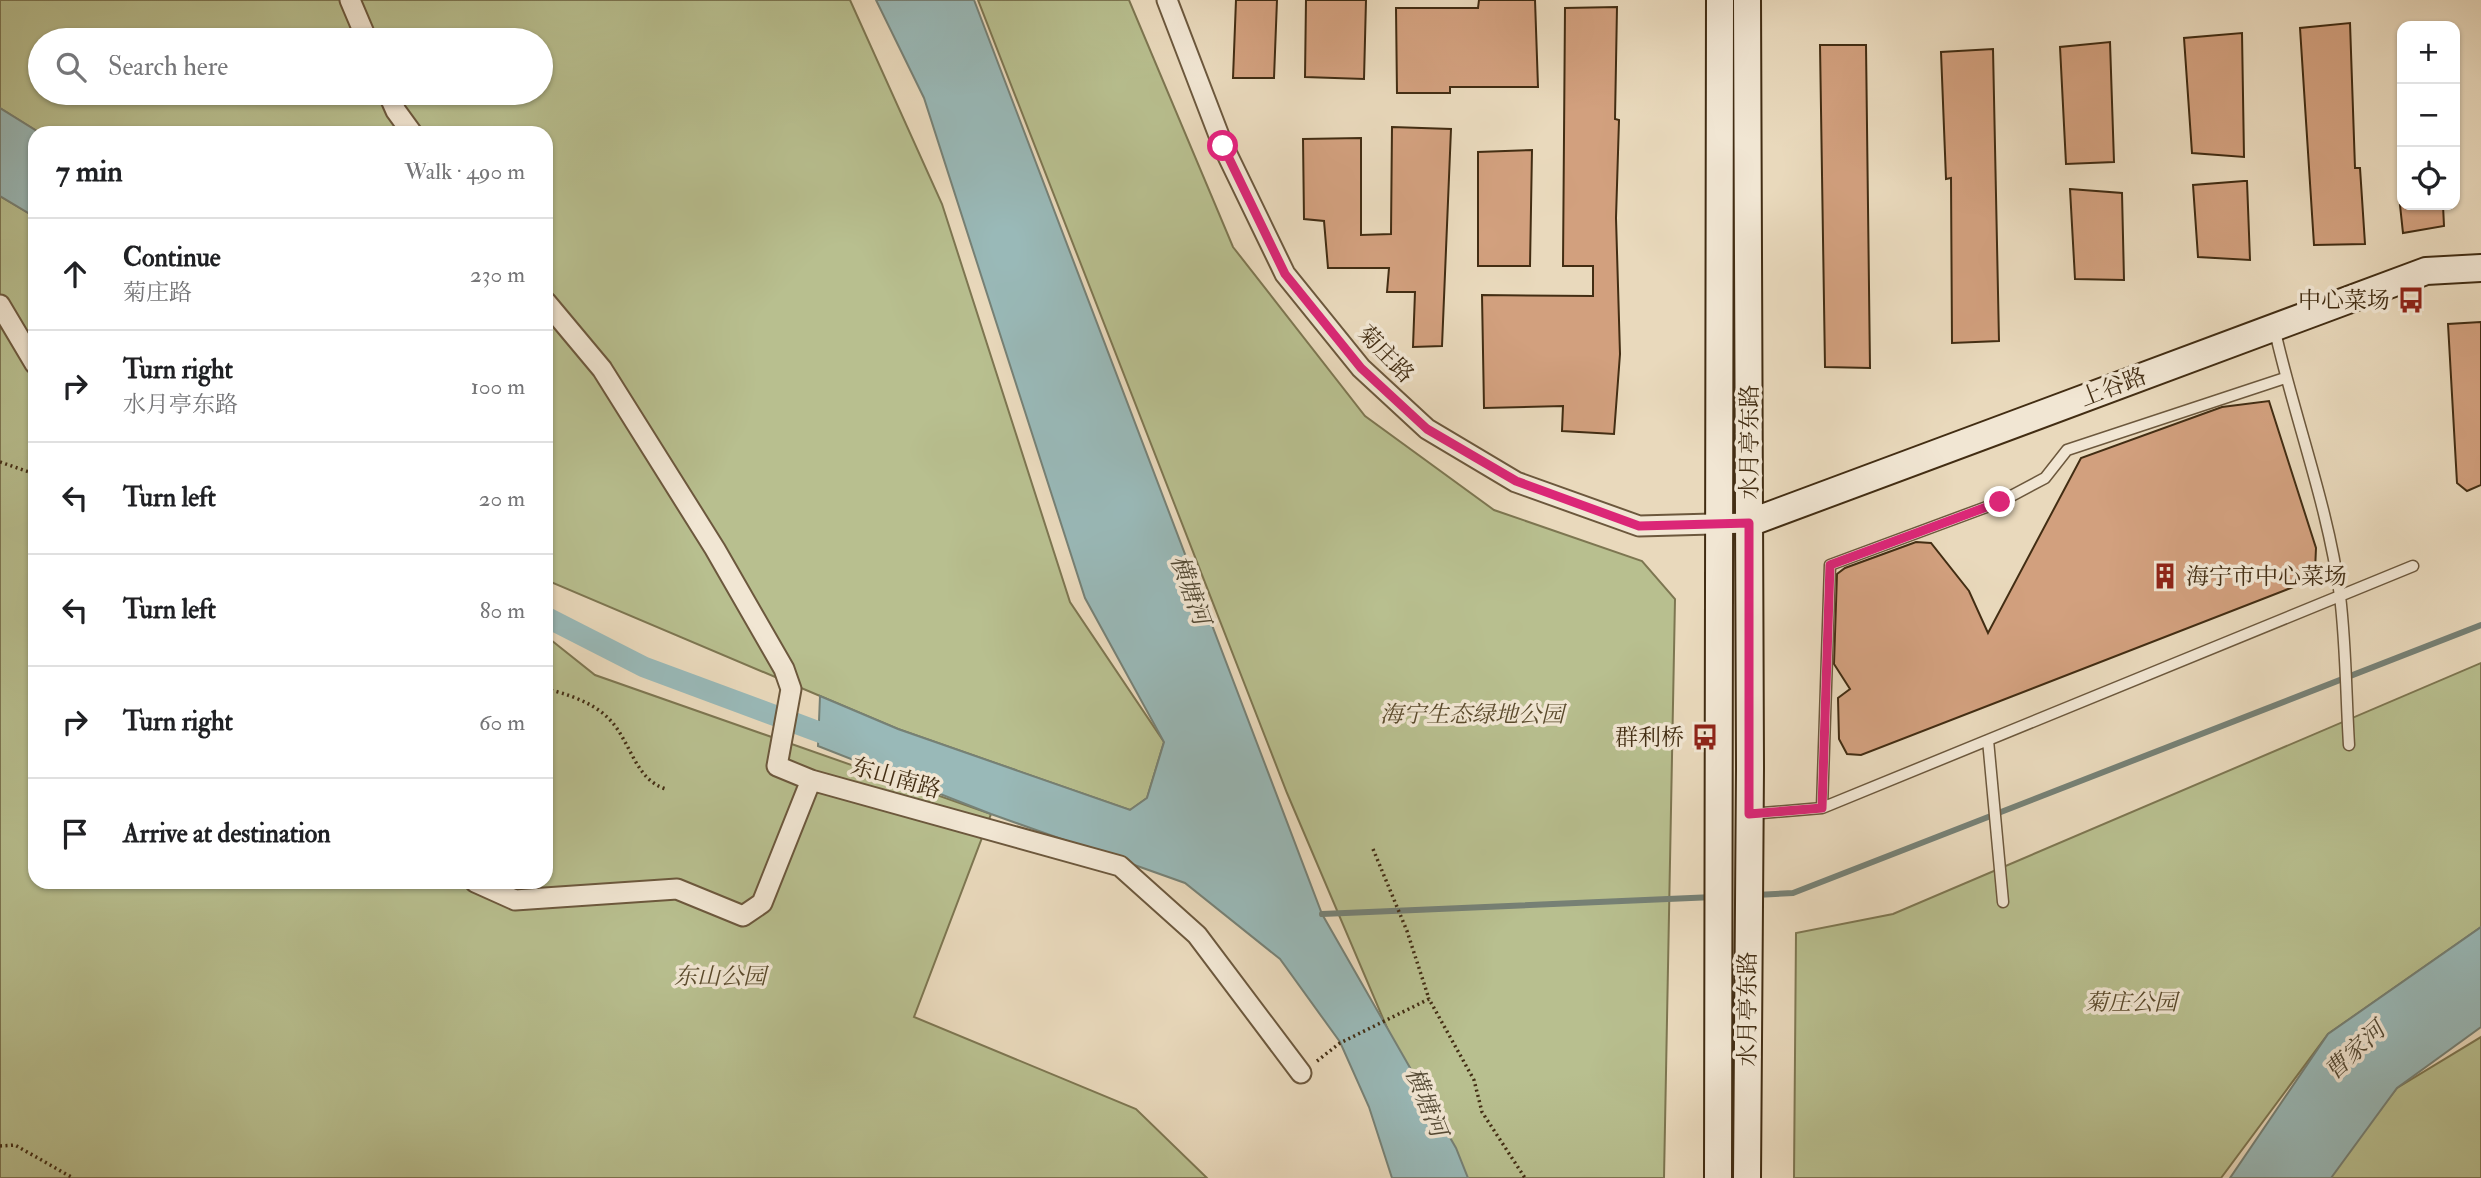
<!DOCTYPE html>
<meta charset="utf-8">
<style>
:root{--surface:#fff;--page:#f6f6f6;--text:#202124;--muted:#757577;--line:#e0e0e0}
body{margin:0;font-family:"IM FELL Double Pica","Noto Serif SC",serif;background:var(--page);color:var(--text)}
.controls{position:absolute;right:21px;top:21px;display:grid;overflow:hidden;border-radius:14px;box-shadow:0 2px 5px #0004}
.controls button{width:63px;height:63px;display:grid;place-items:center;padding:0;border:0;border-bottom:2px solid var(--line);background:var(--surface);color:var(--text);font:35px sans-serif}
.stop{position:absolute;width:21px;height:21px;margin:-16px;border:5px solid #db2777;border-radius:50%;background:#fff}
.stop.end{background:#db2777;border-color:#fff;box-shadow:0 2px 7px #0008}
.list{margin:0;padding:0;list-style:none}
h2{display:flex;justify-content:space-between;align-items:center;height:91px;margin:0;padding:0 28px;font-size:30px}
h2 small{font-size:23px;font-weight:400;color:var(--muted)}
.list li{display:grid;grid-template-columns:46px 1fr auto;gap:21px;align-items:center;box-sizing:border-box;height:112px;padding:0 28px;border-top:2px solid var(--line)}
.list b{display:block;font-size:26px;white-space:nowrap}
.list p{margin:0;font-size:23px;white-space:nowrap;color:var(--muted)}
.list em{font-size:23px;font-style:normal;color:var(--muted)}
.icon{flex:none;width:38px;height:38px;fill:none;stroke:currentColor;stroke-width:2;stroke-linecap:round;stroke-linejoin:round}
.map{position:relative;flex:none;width:2481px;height:1178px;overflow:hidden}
.search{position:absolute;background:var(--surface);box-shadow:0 2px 5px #0004;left:28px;top:28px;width:525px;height:77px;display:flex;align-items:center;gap:18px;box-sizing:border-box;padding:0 24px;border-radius:38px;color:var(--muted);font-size:26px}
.panel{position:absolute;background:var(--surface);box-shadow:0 2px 5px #0004;left:28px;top:126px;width:525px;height:763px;border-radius:21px}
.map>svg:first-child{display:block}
.green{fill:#b8bf8f;stroke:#7d7651;stroke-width:2;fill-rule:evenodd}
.water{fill:#99b9b8;stroke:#768176;stroke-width:2}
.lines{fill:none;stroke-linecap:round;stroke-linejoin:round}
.stream{stroke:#768176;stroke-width:6}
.canal{stroke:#99b9b8;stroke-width:21}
.building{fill:#d2a07e;stroke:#422d13;stroke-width:2}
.lane-casing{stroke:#6c583d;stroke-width:13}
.street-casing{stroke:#6c583d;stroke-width:23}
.secondary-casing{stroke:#422d13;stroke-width:30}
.path{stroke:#422d13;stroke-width:3.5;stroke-dasharray:2 3.5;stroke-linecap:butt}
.lane{stroke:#f1e6d3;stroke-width:10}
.street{stroke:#f1e6d3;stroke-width:19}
.secondary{stroke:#f1e6d3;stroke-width:26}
.route{stroke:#db2777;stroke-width:9}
.labels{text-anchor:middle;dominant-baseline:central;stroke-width:7;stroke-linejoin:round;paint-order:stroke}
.poi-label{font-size:23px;fill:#422d13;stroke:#f1e6d3;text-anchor:end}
.street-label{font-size:23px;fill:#422d13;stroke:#f1e6d3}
.park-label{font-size:23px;font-style:italic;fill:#5a4a2c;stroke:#f1e6d3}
.water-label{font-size:24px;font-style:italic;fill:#534934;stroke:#f1e6d3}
</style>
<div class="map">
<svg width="2481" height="1178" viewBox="0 0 2481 1178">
<rect width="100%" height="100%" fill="#e9d9bc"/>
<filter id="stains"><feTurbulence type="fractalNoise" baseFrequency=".00286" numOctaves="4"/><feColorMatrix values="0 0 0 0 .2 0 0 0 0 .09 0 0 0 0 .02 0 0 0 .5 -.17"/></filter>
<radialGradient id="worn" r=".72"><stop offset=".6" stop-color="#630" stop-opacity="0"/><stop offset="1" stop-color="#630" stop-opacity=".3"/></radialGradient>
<!-- green -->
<path class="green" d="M 0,0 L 850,0 L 942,204 L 1070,602 L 1164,742 L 1147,798 L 1130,810 L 898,729 L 553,583 L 546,577 L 546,133 L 40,133 L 0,108 ZM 40,40 L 541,40 L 541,93 L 40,93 Z
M 978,0 L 1129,0 L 1233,247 L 1365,416 L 1494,510 L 1642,561 L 1675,599 L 1664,1178 L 1451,1178 L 1287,793 Z
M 0,196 L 35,217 L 35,882 L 546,882 L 546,636 L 595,675 L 991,814 L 914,1017 L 1136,1109 L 1207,1178 L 0,1178 Z
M 2481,663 L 2481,927 L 2328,1034 L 2221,1178 L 1794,1178 L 1796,933 L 1893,914 Z
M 2481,1037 L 2481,1178 L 2326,1178 L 2397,1088 Z"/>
<!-- water -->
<path class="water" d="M 876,0 L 974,0 L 1322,914 L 1456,1148 L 1468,1178 L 1392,1178 L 1369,1107 L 1340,1042 L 1280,959 L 1185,883 L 991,814 L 818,746 L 820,696 L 898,729 L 1130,810 L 1147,798 L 1164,742 L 1085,598 L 924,98 Z
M 0,108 L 40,133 L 35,133 L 35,217 L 0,196 Z
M 2481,927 L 2481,1027 L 2397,1088 L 2331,1178 L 2230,1178 L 2328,1034 Z"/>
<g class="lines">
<!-- stream -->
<path class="stream" d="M 1756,895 L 1793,893 L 2481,625
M 1322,914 L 1714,897"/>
<!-- canal -->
<path class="canal" d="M 546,617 L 644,667 L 846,742"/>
</g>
<!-- building -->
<path class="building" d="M 1236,0 L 1277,0 L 1274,78 L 1233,78 Z
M 1306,0 L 1366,0 L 1364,79 L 1305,77 Z
M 1479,0 L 1535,0 L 1538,87 L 1450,87 L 1450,93 L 1397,93 L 1396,8 L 1478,8 Z
M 1617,7 L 1615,119 L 1619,120 L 1616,218 L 1620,354 L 1614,434 L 1562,431 L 1563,406 L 1484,408 L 1482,295 L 1593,296 L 1593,266 L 1563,266 L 1565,8 Z
M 2350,23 L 2355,168 L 2360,168 L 2365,244 L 2314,245 L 2300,28 Z
M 2242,33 L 2244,157 L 2192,153 L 2184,38 Z
M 2110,42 L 2114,162 L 2066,164 L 2060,47 Z
M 1820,45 L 1866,45 L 1870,368 L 1825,367 Z
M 1993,49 L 1999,341 L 1952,343 L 1951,178 L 1946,179 L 1941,52 Z
M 1392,127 L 1451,129 L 1442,346 L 1413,347 L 1415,292 L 1387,292 L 1389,268 L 1328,268 L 1324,221 L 1304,219 L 1303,139 L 1361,138 L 1361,235 L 1391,234 Z
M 1532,150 L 1530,266 L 1478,266 L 1478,152 Z
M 2244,181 L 2247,181 L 2250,260 L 2198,257 L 2193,185 Z
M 2070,189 L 2122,193 L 2124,280 L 2075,279 Z
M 2400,205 L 2443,205 L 2444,226 L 2403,233 Z
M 2481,322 L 2481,485 L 2467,491 L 2457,483 L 2448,324 Z
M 2269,401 L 2316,548 L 2315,571 L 2309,581 L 1861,755 L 1847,754 L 1839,739 L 1838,698 L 1850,689 L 1834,664 L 1837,574 L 1845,568 L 1916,542 L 1931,543 L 1969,591 L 1988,633 L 2081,458 L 2222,407 Z"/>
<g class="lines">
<!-- lane casing -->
<g class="lane-casing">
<path id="lane" d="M 2274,327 C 2294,417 2328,505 2340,596 C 2346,645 2346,696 2349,745
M 1988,740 L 2003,902
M 1822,808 L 1830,565 L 2000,502 L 2045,478 L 2067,450 L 2285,378
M 1750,814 L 1822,808 L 2413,566"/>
</g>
<!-- street casing -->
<g class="street-casing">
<path id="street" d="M 350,0 L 367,40
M 1167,0 L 1223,146 L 1285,274 L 1361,368 L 1427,429 L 1516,482 L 1639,526 L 1749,523
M 388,93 L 396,111 L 412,133
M 546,302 L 602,369 L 715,549 L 784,669 L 791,689 L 777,766 L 811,780
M 0,305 L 35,364
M 475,882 L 515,900 L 677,889 L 743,916 L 762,903 L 811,780 L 1120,866 L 1197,935 L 1301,1073"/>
</g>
<!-- secondary casing -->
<g class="secondary-casing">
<path id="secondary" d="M 1747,0 L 1750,768 L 1747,1178
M 1749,523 L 2426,271 L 2481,268
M 1718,1178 L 1720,0"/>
</g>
<!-- path -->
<path class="path" d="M 0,462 L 35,474
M 546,689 C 565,693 591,702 606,716 C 631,738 633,779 666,789
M 1373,849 L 1407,931 L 1429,999
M 1317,1061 L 1340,1043 L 1429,999 L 1474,1080 L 1482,1112 L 1525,1178
M 0,1146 L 15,1145 L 73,1178"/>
<!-- lane -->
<use href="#lane" class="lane"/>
<!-- street -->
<use href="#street" class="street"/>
<!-- secondary -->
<use href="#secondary" class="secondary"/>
</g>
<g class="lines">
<!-- route -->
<path class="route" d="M 1223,146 L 1285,274 L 1361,368 L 1427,429 L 1516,481 L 1639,526 L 1749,523 L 1749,814 L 1822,808 L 1830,565 L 2000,502"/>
</g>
<!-- icons -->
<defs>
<g id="bus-bare" transform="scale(2.1)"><path d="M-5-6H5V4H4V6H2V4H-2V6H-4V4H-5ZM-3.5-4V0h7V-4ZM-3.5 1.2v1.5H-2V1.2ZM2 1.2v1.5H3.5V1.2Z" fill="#8f2418" stroke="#f1e6d3" stroke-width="2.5" paint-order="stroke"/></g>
<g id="building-bare" transform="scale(2.1)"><path d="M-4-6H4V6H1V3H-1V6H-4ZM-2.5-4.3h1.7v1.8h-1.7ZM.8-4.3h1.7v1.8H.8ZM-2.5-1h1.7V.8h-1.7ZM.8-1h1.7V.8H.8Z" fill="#8f2418" stroke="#f1e6d3" stroke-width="2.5" paint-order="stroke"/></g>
</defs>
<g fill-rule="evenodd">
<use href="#bus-bare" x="2411" y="300"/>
<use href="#building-bare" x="2165" y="576"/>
<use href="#bus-bare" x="1705" y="737"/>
</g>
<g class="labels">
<!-- poi labels -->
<g class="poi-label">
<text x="2390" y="300">中心菜场</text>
<text x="2186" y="576" text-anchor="start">海宁市中心菜场</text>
<text x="1684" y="737">群利桥</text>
</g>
<!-- street labels -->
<g class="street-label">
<text transform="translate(1386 354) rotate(46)">菊庄路</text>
<text transform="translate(2113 387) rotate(-21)">上谷路</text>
<text transform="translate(1749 442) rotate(-90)">水月亭东路</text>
<text transform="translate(896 778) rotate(16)">东山南路</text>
<text transform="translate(1747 1009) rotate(-90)">水月亭东路</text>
</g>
<!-- park labels -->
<g class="park-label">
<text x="1472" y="714">海宁生态绿地公园</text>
<text x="720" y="976">东山公园</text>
<text x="2131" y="1002">菊庄公园</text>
</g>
<!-- water labels -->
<g class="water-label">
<text transform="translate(1190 590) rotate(70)">横塘河</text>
<text transform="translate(2355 1051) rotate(-43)">曹家河</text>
<text transform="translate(1426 1102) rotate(68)">横塘河</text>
</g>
</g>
<rect width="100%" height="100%" filter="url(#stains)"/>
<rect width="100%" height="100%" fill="url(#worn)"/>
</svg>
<div class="controls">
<button>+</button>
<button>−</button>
<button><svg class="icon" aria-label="locate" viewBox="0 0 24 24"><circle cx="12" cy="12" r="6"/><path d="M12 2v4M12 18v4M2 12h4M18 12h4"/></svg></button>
</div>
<div class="stop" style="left:1223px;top:146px"></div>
<div class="stop end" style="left:2000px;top:502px"></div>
<div class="search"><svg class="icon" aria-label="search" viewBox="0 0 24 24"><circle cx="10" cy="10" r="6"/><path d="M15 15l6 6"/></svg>Search here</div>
<section class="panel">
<h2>7 min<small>Walk · 490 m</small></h2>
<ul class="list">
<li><svg class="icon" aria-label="ahead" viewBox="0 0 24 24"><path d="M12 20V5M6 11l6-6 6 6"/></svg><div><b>Continue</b><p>菊庄路</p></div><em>230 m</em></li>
<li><svg class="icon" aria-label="right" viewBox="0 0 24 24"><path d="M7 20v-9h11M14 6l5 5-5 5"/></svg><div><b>Turn right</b><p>水月亭东路</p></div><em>100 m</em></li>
<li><svg class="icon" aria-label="left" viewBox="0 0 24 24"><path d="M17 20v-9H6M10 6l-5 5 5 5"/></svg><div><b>Turn left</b></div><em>20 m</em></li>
<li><svg class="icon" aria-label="left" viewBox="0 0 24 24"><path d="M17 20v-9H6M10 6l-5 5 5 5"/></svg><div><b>Turn left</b></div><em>80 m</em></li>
<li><svg class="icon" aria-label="right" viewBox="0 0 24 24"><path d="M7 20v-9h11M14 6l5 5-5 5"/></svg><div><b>Turn right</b></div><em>60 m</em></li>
<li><svg class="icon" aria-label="arrive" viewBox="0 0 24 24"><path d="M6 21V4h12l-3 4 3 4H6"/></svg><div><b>Arrive at destination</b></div></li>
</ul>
</section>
</div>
